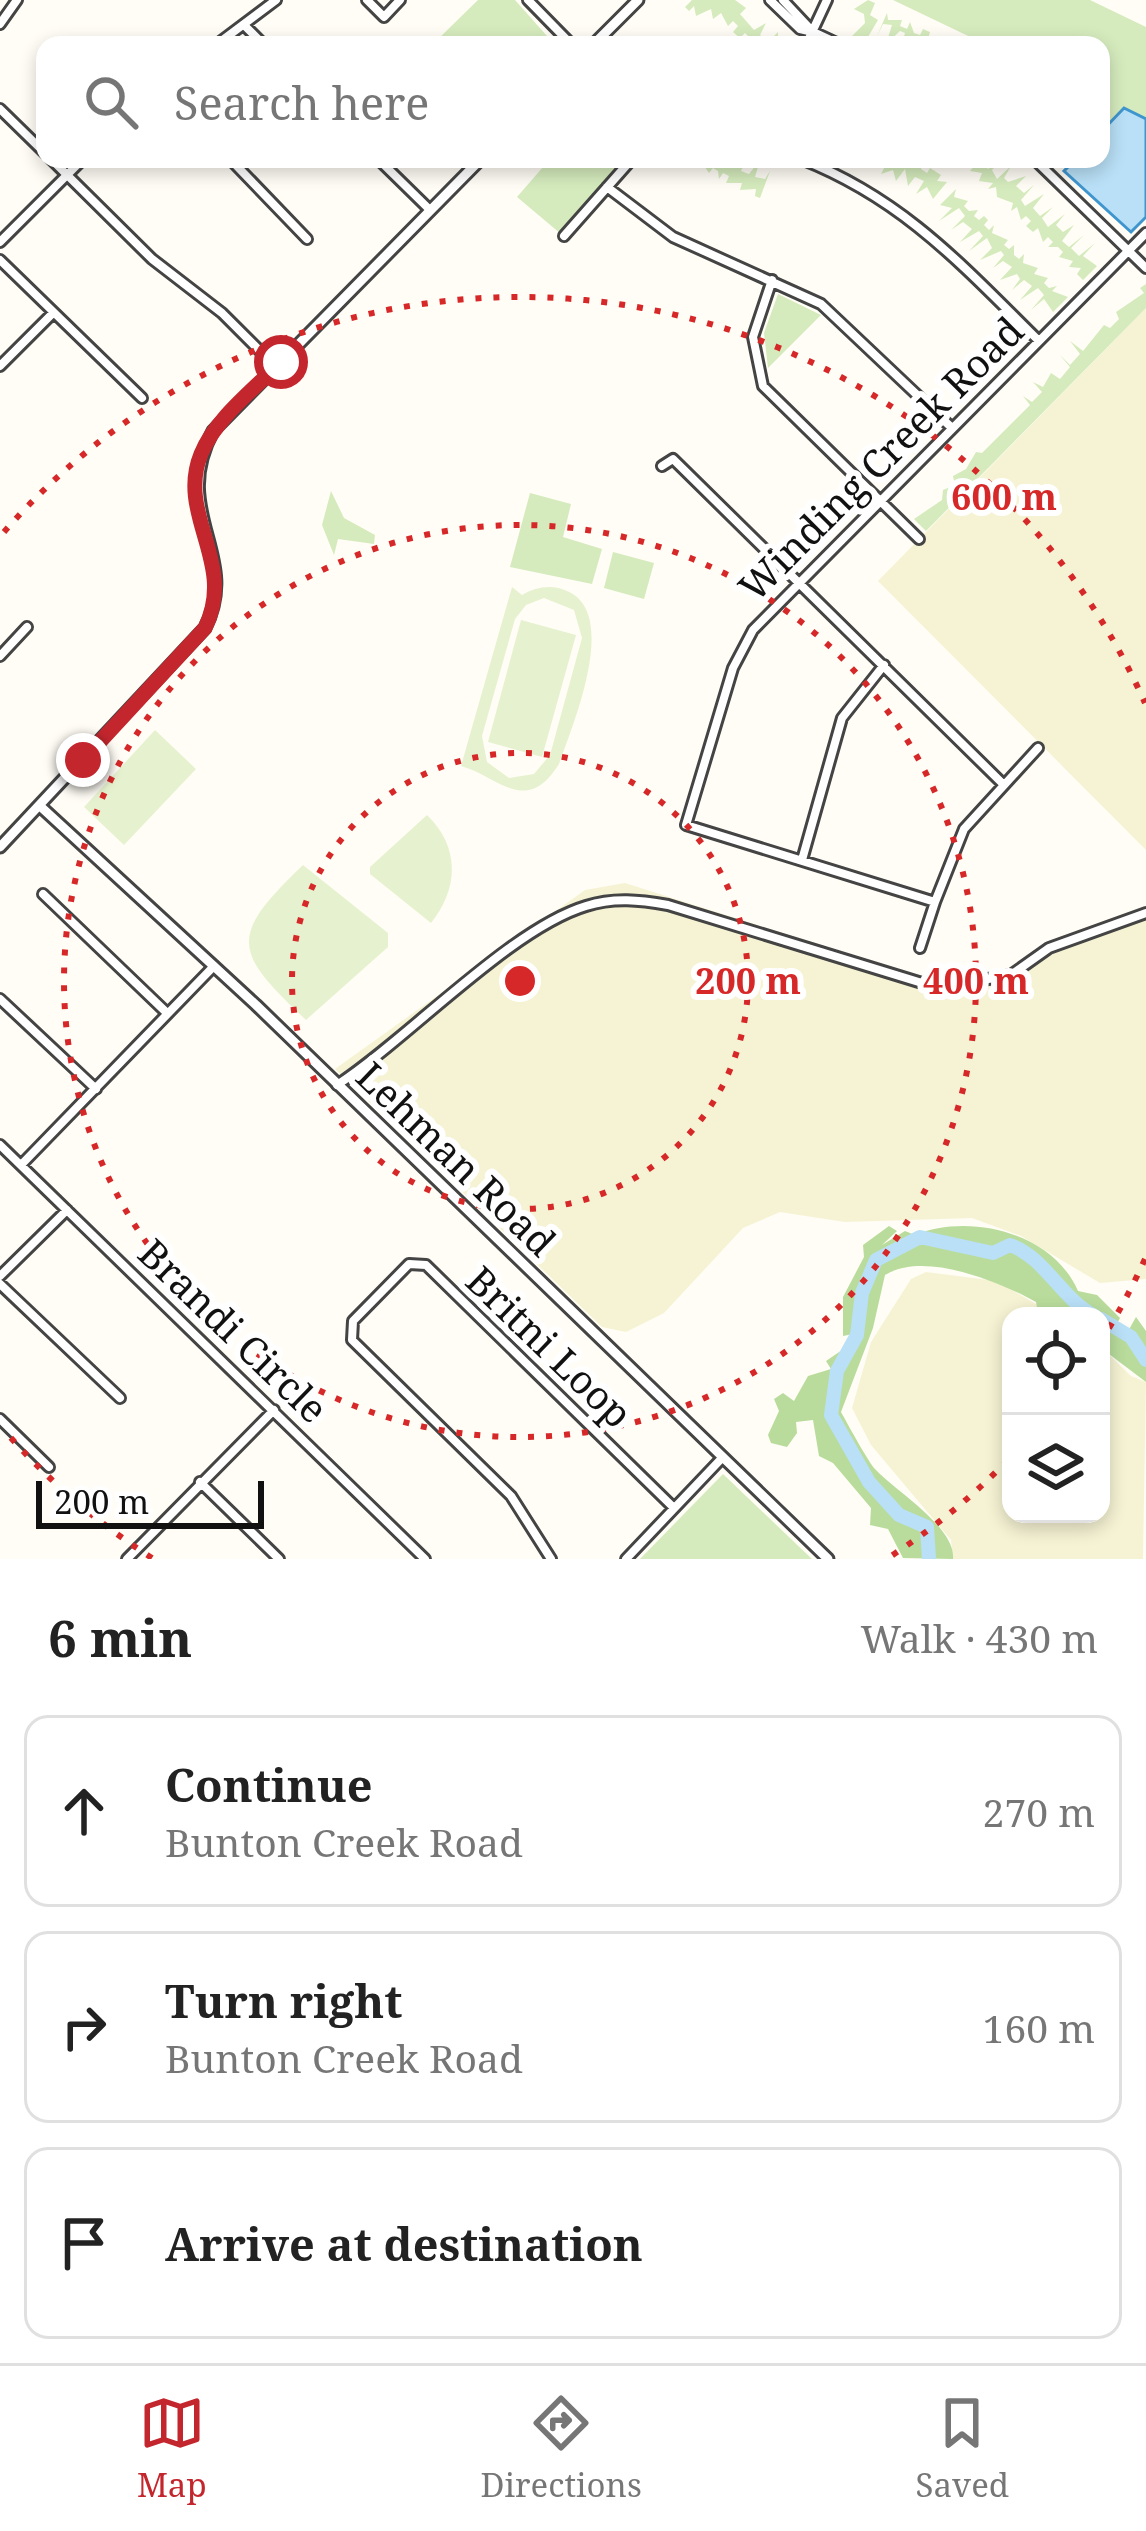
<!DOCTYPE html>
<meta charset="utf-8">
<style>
:root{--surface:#fff;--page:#f2f2f2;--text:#222;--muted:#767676;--line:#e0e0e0;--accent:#c4262e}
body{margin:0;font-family:"Noto Serif",serif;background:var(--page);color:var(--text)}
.controls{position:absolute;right:36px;bottom:36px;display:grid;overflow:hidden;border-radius:24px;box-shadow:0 6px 18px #0003}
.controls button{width:108px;height:108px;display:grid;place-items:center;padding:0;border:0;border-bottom:3px solid var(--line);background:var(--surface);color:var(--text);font:60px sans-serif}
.scale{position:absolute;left:36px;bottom:30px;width:228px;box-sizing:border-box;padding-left:12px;border:6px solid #111;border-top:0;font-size:33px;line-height:42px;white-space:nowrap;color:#111;-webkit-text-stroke:9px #fff;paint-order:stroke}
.stop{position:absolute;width:36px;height:36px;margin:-27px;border:9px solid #c4262e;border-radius:50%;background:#fff}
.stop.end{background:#c4262e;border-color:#fff;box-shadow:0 3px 12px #0008}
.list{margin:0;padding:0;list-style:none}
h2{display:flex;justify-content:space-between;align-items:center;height:156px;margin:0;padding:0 48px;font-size:51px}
h2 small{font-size:39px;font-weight:400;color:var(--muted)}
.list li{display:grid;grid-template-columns:78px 1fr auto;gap:36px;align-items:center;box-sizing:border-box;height:192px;margin:0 24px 24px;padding:0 24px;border:3px solid var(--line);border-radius:24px}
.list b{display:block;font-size:45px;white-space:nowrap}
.list p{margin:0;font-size:39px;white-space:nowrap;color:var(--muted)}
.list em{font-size:39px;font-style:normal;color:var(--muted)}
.icon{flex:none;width:66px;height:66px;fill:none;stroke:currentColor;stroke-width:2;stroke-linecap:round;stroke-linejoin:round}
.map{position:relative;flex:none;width:1146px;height:1559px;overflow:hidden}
.search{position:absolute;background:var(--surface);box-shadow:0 6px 18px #0003;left:36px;right:36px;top:36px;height:132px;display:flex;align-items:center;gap:30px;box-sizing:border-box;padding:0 42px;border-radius:24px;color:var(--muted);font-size:45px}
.sheet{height:804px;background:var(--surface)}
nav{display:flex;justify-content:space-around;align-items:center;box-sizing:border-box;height:168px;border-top:3px solid var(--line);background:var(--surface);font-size:33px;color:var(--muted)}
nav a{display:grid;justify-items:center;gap:6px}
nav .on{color:var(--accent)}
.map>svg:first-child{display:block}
.farmland{fill:#f6f3d4}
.green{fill:#d5ebbd}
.forest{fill:#b9dc9c}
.pitch{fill:#e6f2cf;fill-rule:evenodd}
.water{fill:#b9e0f7;stroke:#3f96cf;stroke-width:3}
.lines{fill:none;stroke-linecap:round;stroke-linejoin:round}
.river{stroke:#b9e0f7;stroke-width:14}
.minor-casing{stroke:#444;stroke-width:14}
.tertiary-casing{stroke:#444;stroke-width:15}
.minor{stroke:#fff;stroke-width:8}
.tertiary{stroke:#fff;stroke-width:9}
.route{stroke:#c4262e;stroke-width:15}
.ring{fill:none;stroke:#d62828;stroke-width:6;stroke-dasharray:6 12}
.labels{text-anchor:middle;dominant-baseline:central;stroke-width:12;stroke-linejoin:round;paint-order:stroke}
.street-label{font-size:39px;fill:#111;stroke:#fff}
.centre{fill:#d62828;stroke:#fff;stroke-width:6}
.ring-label{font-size:36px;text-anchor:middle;font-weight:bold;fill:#d62828;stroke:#fff;stroke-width:12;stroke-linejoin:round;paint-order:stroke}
</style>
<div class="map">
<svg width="1146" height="1559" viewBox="0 0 1146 1559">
<rect width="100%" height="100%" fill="#fffdf5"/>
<!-- farmland -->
<path class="farmland" d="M 1146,308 L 1146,850 L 878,581 Z
M 625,883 L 927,979 L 978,979 L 1007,973 L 1057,938 L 1146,906 L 1146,1279 L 1100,1283 L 1021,1236 L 972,1218 L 845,1222 L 780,1212 L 743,1228 L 664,1313 L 626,1332 L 602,1327 L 335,1069 L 585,890 Z
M 926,1272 L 997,1281 L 1056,1316 L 1011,1316 L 1011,1514 L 1101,1514 L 1101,1347 L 1131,1376 L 1146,1382 L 1143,1559 L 953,1559 L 951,1540 L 871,1445 L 852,1408 L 871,1342 L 911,1279 Z"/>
<!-- green -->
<path class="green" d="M 478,0 L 515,0 L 555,45 L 432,45 Z
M 692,0 L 735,0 L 746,8 L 740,14 L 754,30 L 766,23 L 760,35 L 768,42 L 778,32 L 778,41 L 748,45 L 750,38 L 745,33 L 740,38 L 733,32 L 738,26 L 733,21 L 728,26 L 721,13 L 713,19 L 711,9 L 696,16 L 694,6 L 689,11 L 685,7 Z
M 868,0 L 875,3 L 870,15 L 878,20 L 865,42 L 852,36 L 865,23 L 864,14 L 854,9 Z
M 893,0 L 1090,0 L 1146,27 L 1146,119 L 1124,108 L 1101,132 L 1101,45 L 987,45 Z
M 887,13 L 888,20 L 902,20 L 900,26 L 907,29 L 910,22 L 914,33 L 920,35 L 923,29 L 930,32 L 928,39 L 942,38 L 941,45 L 908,40 L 901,45 L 905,33 L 900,31 L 886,44 L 892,25 L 883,24 L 877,36 Z
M 550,159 L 622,159 L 561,234 L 517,197 Z
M 688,159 L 731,159 L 735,167 L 747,159 L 741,171 L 749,174 L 760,160 L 755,177 L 765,179 L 770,171 L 760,198 L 755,196 L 756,189 L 740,190 L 742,183 L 726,183 L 729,176 L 723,173 L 719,179 L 718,171 L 713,168 L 709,173 L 700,160 L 696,165 Z
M 889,159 L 914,159 L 918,166 L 922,161 L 921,169 L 927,173 L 930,168 L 941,175 L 937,181 L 947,182 L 933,199 L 927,187 L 916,194 L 924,181 L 915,177 L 908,186 L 905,169 L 896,181 L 893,170 L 881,174 Z
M 980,159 L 988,169 L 1002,159 L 992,170 L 997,179 L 1011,166 L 1004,178 L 1008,182 L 1026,176 L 1016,186 L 1024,193 L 1034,185 L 1021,200 L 1025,206 L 1044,194 L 1033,208 L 1040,216 L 1053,207 L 1042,218 L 1048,227 L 1065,214 L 1056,225 L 1063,232 L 1074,225 L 1062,241 L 1069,247 L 1084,235 L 1071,248 L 1079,256 L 1095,243 L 1083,256 L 1097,266 L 1083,280 L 1077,274 L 1081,268 L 1069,267 L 1073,261 L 1059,257 L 1063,252 L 1058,247 L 1048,247 L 1053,242 L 1048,237 L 1043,242 L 1038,228 L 1033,232 L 1026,226 L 1031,221 L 1026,216 L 1021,220 L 1017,207 L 1011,211 L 1013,203 L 997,197 L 996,187 L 988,189 L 993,183 L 979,181 L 982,173 L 970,171 Z
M 956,189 L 954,197 L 968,201 L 964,206 L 969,211 L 978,210 L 974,216 L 979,220 L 984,216 L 988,220 L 984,225 L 989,230 L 994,225 L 992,233 L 1008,240 L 1004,245 L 1009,249 L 1014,245 L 1014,255 L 1019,259 L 1024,254 L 1023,263 L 1038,268 L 1034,274 L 1048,278 L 1044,283 L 1049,288 L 1057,286 L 1052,291 L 1068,297 L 1053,312 L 1044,299 L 1031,310 L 1044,295 L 1038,288 L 1020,300 L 1032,286 L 1024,280 L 1012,290 L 1020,279 L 1017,274 L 1000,280 L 1012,267 L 1003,261 L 993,268 L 1004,255 L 1001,251 L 980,260 L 992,248 L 987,238 L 969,251 L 983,236 L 979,231 L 960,242 L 972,229 L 963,222 L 951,230 L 965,216 L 959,208 L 939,221 L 952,208 L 940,205 Z
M 1146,284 L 1146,308 L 926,531 L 914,519 L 942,500 L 943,490 L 955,485 L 953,476 L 966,469 L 976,452 L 982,453 L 1030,405 L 1023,396 L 1032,402 L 1042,392 L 1033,382 L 1043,387 L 1051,373 L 1060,379 L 1070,367 L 1059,354 L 1070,365 L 1080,354 L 1070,341 L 1083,351 L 1104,325 L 1110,328 L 1119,319 L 1116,312 L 1144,293 L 1140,288 Z
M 778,294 L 821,315 L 768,368 L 764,333 Z
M 331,491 L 344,518 L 375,535 L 374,544 L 338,539 L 334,555 L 322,525 Z
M 530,493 L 571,504 L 563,537 L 602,549 L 592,584 L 510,567 Z
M 613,552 L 654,563 L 644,599 L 604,588 Z
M 723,1474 L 812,1559 L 640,1559 Z"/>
<!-- forest -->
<path class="forest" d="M 889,1226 L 897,1231 L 882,1245 L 905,1231 L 915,1235 C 967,1213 1052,1231 1078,1291 L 1097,1295 L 1120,1318 L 1115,1327 L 1127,1333 L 1136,1317 L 1146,1331 L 1146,1382 L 1101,1348 L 1101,1316 L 1038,1313 L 1036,1302 C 998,1281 924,1251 885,1275 L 873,1328 L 841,1412 C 847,1423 869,1463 875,1469 C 895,1491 956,1527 953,1559 L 903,1558 L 888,1529 L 870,1525 L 871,1508 L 833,1463 L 819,1456 L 813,1420 L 796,1422 L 797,1433 L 787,1447 L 771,1443 L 768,1435 L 779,1411 L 774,1399 L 783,1393 L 794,1401 L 808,1376 L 831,1369 L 826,1361 L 848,1346 L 853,1334 L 843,1336 L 843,1297 L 864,1257 L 863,1245 Z"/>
<!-- pitch -->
<path class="pitch" d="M 512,587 L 522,595 C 536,587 552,584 567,591 C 620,613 573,724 559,764 C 526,817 498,776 461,766 ZM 544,598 L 574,610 L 582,638 L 550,755 L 534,774 L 509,778 L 487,762 L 482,736 L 515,619 L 526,605 Z
M 521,620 L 576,635 L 542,757 L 488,742 Z
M 155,730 L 196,769 L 124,845 L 84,807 Z
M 427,815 C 460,847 459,888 431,923 L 370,874 L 370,867 Z
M 303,865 L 388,933 L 388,947 L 306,1020 C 233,951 228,937 303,865 Z"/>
<!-- water -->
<path class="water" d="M 1124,108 L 1146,119 L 1146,217 L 1131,232 L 1064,171 L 1076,159 L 1101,159 L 1101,132 Z"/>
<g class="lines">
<!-- river -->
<path class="river" d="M 1101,1319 L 1131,1337 L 1146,1360
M 929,1559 L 927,1527 L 899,1515 L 869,1482 L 831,1415 L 837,1371 L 857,1335 L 862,1293 L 876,1260 L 920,1237 L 993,1253 L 1010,1245 C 1046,1258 1061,1299 1095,1316"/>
<!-- minor casing -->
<g class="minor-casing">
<path id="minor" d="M 367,0 L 384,17 L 400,0
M 528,0 L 572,45
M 770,0 L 800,29 L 813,32 L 783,0
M 0,24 L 17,0
M 244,25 L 264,45
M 813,32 L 841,45
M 216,45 L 276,0
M 806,45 L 827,0
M 0,109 L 45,153
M 51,159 L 152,259 L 222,313 L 276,367
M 230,159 L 307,239
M 378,159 L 430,210
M 801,159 C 903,199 962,265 1039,341
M 1034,159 L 1146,268
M 607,187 L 673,237 L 821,304 L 952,428
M 564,236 L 632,159
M 0,242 L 83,159
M 0,260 L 142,398
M 772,280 L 753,337 L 763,386 L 919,539
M 0,366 L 53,313
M 662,466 L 673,459 L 1003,784
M 0,656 L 27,627
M 1038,748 L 964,829 L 935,902 L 686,825 L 733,668 L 753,630 L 1146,233
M 802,860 L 842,718 L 884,665
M 43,894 L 167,1013
M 920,948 L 935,902
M 0,999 L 96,1089
M 337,1085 C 409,1038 510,929 586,906 C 614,897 640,900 668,905 L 922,983 L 954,985 L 1011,975 L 1049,948 L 1146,913
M 0,1145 L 425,1559
M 21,1165 L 214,966
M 0,1276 L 67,1210
M 0,1284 L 120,1398
M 0,1419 L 49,1467
M 200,1482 L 279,1559
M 127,1559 L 274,1410
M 551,1559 L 511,1496 L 352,1340 L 353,1321 L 409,1264 L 426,1265 L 674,1508
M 626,1559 L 722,1458"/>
</g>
<!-- tertiary casing -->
<g class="tertiary-casing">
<path id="tertiary" d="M 593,45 L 638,0
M 40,806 L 256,1005 L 828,1559
M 0,847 L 205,628 C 242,555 169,513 213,431 L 481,159"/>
</g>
<!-- minor -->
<use href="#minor" class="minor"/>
<!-- tertiary -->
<use href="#tertiary" class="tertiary"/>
</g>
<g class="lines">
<!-- route -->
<path class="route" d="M 83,760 L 205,628 C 237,563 176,515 201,454 C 215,419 254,389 281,362"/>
</g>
<!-- distance rings -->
<g class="ring">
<circle cx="520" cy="981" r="228"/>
<circle cx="520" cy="981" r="456"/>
<path d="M1145 1259A684 684 0 0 1 1103 1338M1008 1460A684 684 0 0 1 888 1558M152 1558A684 684 0 0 1 4 1430M4 532A684 684 0 0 1 1145 703"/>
</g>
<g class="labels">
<!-- street labels -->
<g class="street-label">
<text transform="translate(880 458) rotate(-45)">Winding Creek Road</text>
<text transform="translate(457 1158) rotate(44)">Lehman Road</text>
<text transform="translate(234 1330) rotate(44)">Brandi Circle</text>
<text transform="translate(550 1346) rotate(44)">Britni Loop</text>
</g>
</g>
<circle cx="520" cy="981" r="18" class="centre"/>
<g class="ring-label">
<text x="1004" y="510">600 m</text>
<text x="748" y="994">200 m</text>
<text x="976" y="994">400 m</text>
</g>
</svg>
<div class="controls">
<button><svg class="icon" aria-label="locate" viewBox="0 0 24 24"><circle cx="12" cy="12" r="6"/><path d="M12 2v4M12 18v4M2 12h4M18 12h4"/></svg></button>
<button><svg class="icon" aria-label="layers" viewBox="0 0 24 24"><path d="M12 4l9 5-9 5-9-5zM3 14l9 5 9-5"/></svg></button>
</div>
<div class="scale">200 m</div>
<div class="stop" style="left:281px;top:362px"></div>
<div class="stop end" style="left:83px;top:760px"></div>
<div class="search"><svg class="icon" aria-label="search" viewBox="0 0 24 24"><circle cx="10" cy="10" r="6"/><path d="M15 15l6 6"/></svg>Search here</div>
</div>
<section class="sheet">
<h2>6 min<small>Walk · 430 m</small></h2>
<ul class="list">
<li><svg class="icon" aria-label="ahead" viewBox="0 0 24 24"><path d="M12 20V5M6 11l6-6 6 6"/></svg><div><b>Continue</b><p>Bunton Creek Road</p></div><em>270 m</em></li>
<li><svg class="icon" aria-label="right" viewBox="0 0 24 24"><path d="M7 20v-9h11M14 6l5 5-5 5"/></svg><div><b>Turn right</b><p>Bunton Creek Road</p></div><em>160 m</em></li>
<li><svg class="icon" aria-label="arrive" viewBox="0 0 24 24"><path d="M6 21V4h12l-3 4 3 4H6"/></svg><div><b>Arrive at destination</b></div></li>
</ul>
</section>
<nav>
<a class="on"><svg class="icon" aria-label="map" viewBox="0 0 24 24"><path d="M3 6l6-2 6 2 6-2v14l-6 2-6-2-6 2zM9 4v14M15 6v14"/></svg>Map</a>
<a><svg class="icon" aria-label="directions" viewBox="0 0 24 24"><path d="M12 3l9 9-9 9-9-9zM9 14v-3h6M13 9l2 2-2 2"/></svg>Directions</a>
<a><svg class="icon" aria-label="saved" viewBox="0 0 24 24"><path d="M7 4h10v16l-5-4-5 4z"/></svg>Saved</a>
</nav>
